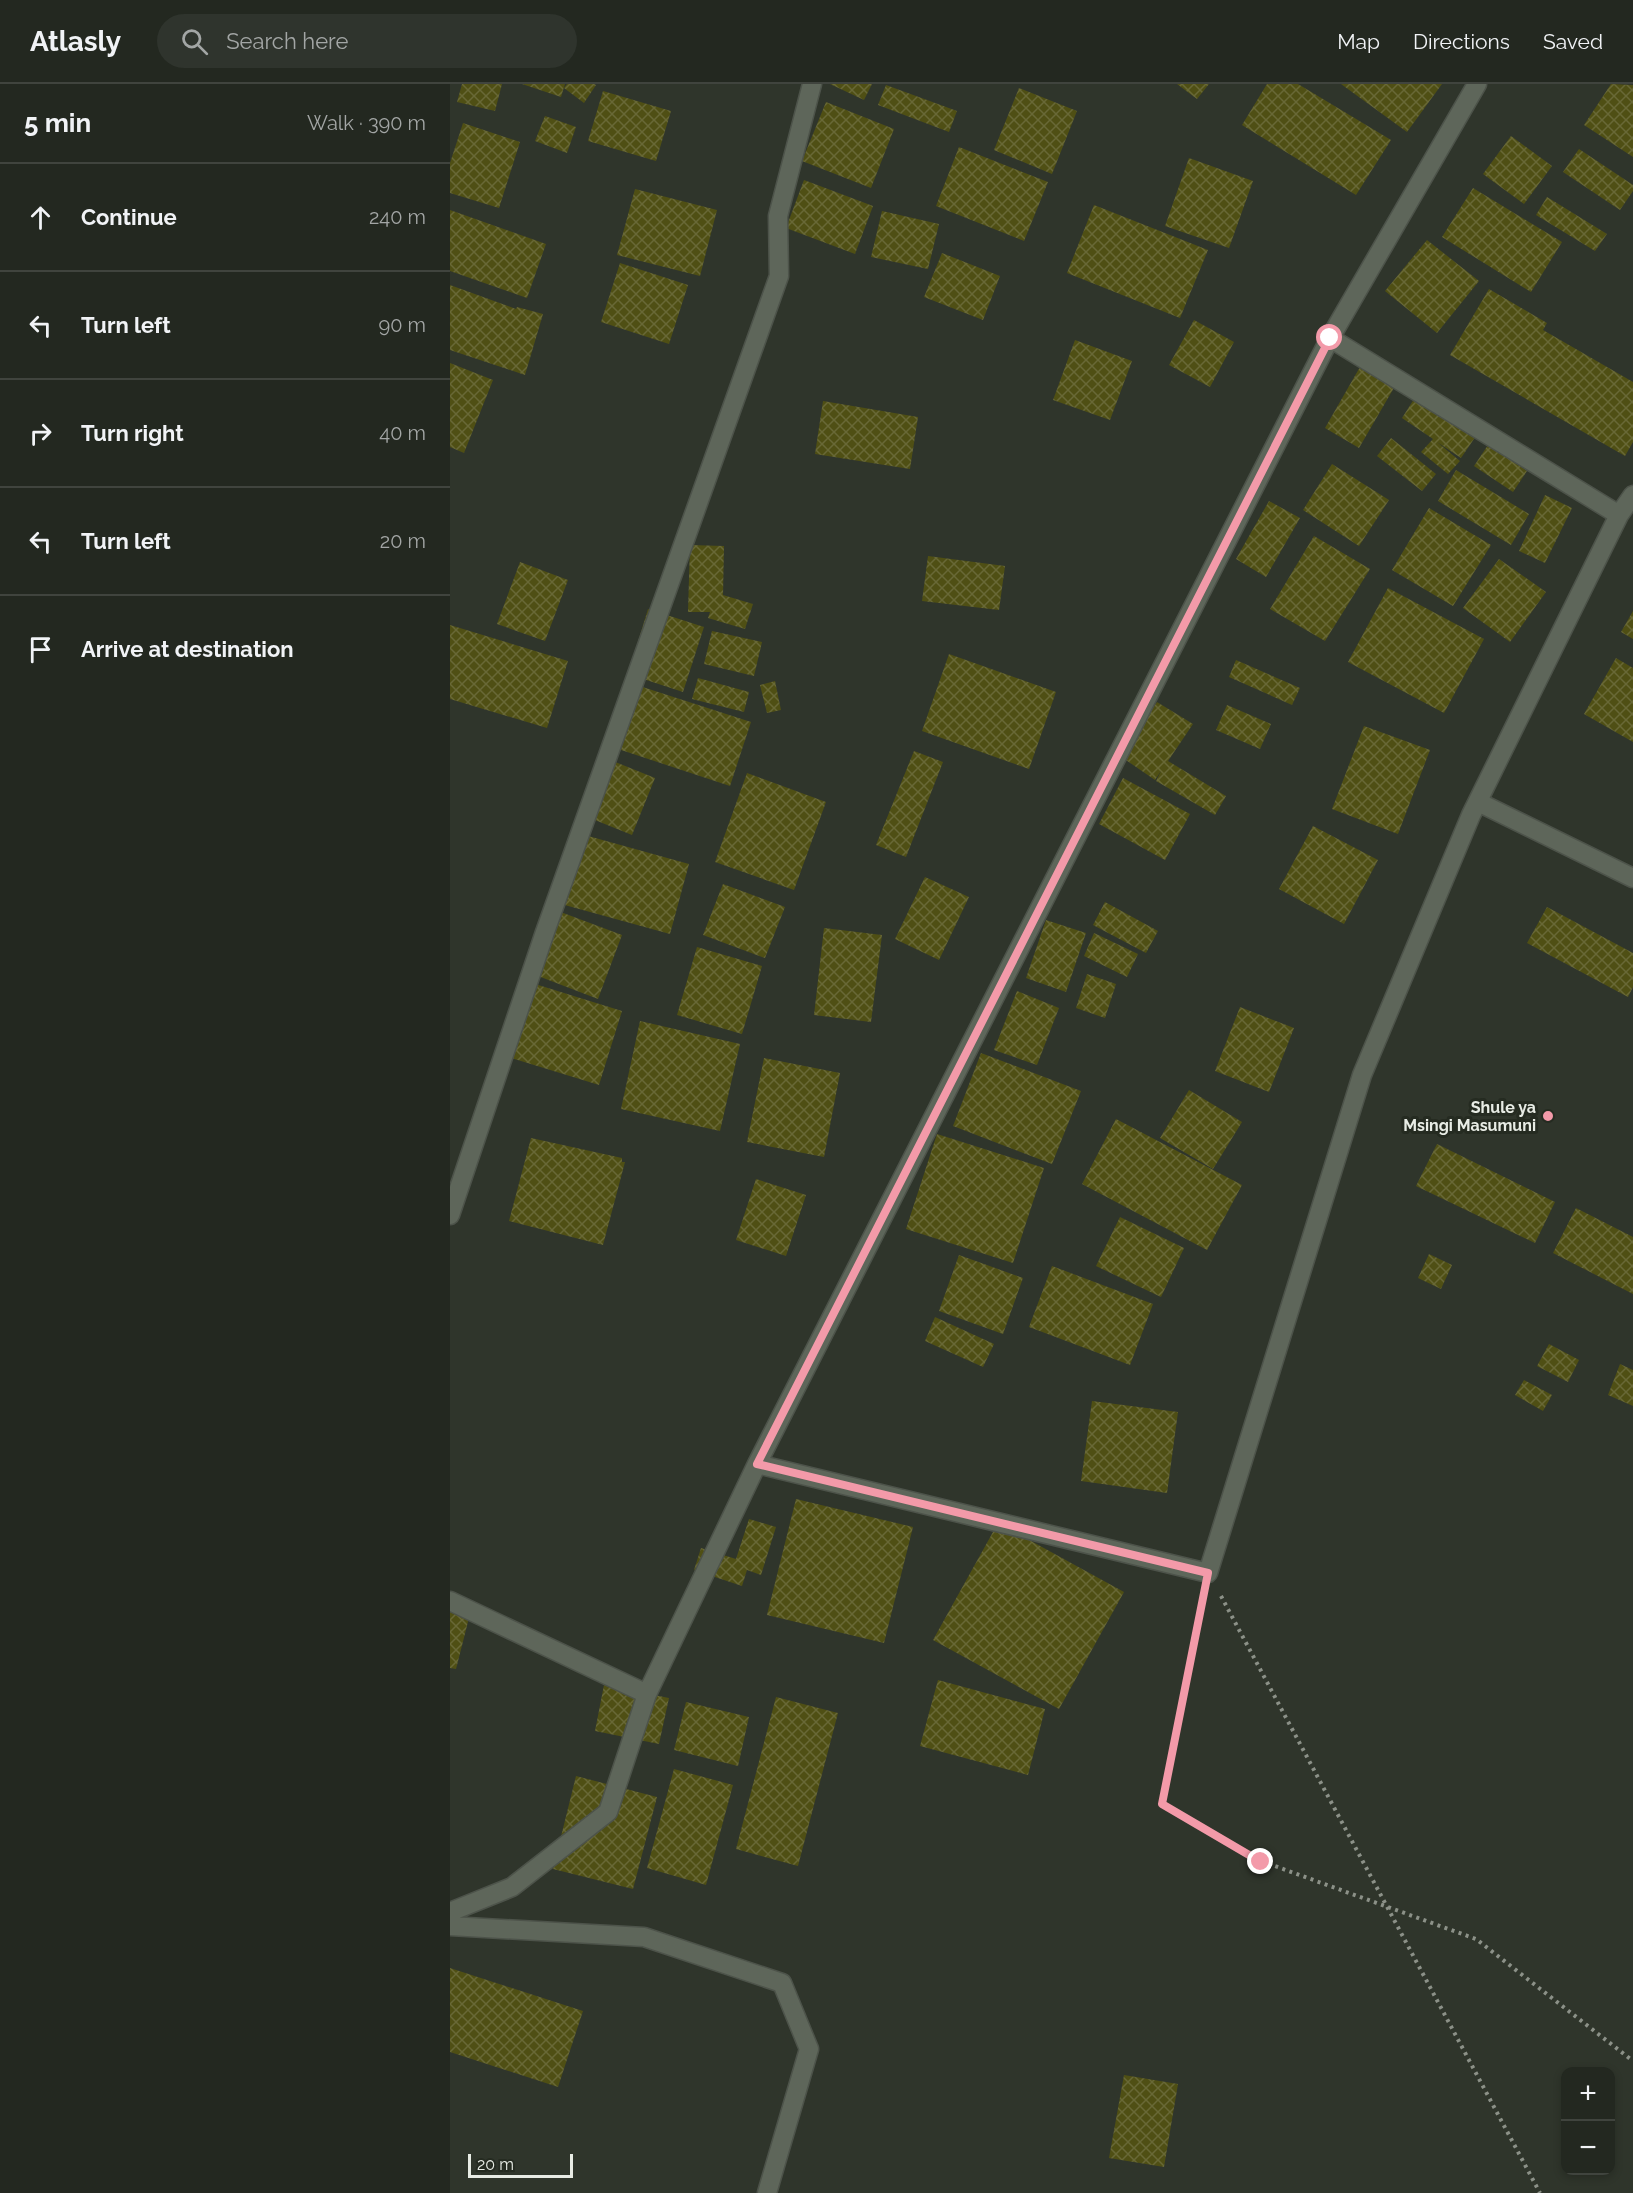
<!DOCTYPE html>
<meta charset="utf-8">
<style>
:root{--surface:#232820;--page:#2f342d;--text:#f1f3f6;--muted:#a3a6a5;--line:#40443e}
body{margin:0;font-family:Raleway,sans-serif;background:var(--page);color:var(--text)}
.controls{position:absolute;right:18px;bottom:18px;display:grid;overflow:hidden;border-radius:12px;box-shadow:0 3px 9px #0003}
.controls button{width:54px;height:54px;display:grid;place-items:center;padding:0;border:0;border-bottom:2px solid var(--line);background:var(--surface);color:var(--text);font:30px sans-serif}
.scale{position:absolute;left:18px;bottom:15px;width:105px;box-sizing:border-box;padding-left:6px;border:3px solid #e8ece5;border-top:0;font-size:16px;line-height:21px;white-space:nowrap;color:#e8ece5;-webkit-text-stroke:4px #252b21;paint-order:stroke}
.stop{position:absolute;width:18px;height:18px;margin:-14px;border:4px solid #f39aa9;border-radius:50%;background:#fff}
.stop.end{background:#f39aa9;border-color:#fff;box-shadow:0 2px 6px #0008}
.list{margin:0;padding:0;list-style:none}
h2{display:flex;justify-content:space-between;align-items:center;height:78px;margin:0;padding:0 24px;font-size:26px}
h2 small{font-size:20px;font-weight:400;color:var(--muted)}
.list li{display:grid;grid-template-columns:39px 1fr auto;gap:18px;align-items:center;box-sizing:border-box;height:108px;padding:0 24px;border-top:2px solid var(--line)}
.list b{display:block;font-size:22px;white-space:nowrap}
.list em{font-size:20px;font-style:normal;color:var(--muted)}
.icon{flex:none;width:33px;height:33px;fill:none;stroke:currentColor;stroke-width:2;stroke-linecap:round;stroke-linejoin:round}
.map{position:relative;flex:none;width:1183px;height:2109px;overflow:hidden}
header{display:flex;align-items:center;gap:36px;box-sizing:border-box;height:84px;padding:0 30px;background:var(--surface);border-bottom:2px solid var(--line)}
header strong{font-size:28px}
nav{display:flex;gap:33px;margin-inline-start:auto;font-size:21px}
.search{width:420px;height:54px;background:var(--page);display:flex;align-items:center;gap:15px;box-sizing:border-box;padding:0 21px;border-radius:33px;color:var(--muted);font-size:22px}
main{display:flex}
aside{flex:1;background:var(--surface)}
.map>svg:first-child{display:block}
.building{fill:url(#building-cross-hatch)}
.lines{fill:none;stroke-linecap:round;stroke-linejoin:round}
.street-casing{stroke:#4d534a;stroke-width:21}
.path{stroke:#8c9188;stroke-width:4;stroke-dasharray:3 4.5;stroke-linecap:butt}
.street{stroke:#5e665a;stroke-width:18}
.route{stroke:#f39aa9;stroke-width:8}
.poi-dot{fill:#f39aa9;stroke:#252b21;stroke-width:2}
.labels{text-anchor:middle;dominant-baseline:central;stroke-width:6;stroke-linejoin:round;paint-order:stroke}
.poi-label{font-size:16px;font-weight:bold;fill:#e8ece5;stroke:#252b21;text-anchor:end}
</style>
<header>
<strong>Atlasly</strong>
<div class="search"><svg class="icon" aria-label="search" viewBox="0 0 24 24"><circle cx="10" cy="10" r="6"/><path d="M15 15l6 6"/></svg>Search here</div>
<nav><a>Map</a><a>Directions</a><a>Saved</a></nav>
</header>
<main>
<aside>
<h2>5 min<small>Walk · 390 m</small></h2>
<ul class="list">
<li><svg class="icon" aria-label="ahead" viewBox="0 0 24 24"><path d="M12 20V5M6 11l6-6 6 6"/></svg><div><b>Continue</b></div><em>240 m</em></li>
<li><svg class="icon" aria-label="left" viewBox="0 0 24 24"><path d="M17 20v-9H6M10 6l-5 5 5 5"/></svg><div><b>Turn left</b></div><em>90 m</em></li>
<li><svg class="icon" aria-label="right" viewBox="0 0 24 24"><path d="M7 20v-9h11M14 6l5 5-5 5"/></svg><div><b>Turn right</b></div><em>40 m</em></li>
<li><svg class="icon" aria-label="left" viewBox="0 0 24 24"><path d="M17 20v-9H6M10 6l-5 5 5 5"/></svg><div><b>Turn left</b></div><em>20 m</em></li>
<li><svg class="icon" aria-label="arrive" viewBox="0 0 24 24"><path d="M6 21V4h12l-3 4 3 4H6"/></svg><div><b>Arrive at destination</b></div></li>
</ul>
</aside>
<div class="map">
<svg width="1183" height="2109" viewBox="0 0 1183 2109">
<defs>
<pattern id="building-cross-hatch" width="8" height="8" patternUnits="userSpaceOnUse" patternTransform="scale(1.5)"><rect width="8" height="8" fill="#4f4f14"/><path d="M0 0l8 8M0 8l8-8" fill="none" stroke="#686836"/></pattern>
</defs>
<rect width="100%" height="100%" fill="#2f352b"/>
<!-- building -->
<path class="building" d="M 12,0 L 52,0 L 45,27 L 7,18 Z
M 72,0 L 115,0 L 111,13 Z
M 117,0 L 144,0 L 146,1 L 134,19 L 114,4 Z
M 380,0 L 422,0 L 414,16 Z
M 727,0 L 759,0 L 747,15 Z
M 817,0 L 848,0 L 941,56 L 906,111 L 792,41 Z
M 891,0 L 992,0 L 957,48 Z
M 1161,0 L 1183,1 L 1183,73 L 1134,41 Z
M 436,1 L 507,27 L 499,48 L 428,21 Z
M 569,4 L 627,27 L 602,90 L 544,66 Z
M 153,7 L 221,27 L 206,77 L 138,57 Z
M 376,18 L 444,45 L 421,104 L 352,77 Z
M 95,32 L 126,43 L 117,69 L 85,57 Z
M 13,39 L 70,58 L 49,124 L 0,109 L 0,79 Z
M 1061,52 L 1102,82 L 1074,120 L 1033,90 Z
M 509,63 L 598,98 L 574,157 L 486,122 Z
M 1129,65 L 1183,101 L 1183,107 L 1170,126 L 1113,88 Z
M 739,74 L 803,97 L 779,164 L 715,142 Z
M 354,96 L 423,122 L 405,170 L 336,144 Z
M 1023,104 L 1112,158 L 1081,208 L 992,153 Z
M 185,105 L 267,126 L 250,192 L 167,171 Z
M 1097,113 L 1157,150 L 1145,167 L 1086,131 Z
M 644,121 L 758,166 L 730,234 L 617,189 Z
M 0,126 L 96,160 L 77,214 L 0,187 Z
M 432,127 L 489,140 L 478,185 L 421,173 Z
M 977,156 L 1029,197 L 987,249 L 935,207 Z
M 492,169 L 550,192 L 533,236 L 474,213 Z
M 170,179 L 238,201 L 219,260 L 151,238 Z
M 0,201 L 66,225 L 67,223 L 93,230 L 75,291 L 0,266 Z
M 1039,205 L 1097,239 L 1093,246 L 1183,298 L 1183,358 L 1175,372 L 1000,271 Z
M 744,236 L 784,258 L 760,303 L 719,281 Z
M 625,256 L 682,277 L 660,336 L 603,316 Z
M 0,279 L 43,296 L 14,369 L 0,363 Z
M 910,283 L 945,302 L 909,364 L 875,344 Z
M 966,312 L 1026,352 L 1011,374 L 987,358 L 1010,377 L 998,390 L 971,368 L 983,355 L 952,334 Z
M 373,317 L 468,333 L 460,385 L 365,370 Z
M 941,354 L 986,390 L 972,407 L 927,372 Z
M 1038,361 L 1077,387 L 1063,408 L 1024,382 Z
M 882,380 L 939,416 L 909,462 L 853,426 Z
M 1006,386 L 1079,430 L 1061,461 L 988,417 Z
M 1095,411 L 1122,424 L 1095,479 L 1069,467 Z
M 819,417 L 850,434 L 816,493 L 786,475 Z
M 979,424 L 1041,461 L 1003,522 L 942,486 Z
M 864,452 L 920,485 L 875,557 L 820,525 Z
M 240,461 L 274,462 L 273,511 L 303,520 L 295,545 L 258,534 L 260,528 L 238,528 Z
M 478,472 L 555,482 L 549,526 L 472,517 Z
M 1049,475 L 1096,508 L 1060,558 L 1013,524 Z
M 70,478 L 118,496 L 95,557 L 47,540 Z
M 938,504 L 1034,555 L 994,629 L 898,578 Z
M 198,525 L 254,543 L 233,608 L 178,590 Z
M 1183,527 L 1183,555 L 1171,548 Z
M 0,541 L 118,577 L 97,644 L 0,615 Z
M 262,547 L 312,558 L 304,592 L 254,580 Z
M 499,570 L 606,608 L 579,685 L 472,647 Z
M 1166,574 L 1183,584 L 1183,658 L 1134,630 Z
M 786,576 L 850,604 L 842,621 L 779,593 Z
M 248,594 L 299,608 L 294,628 L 242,615 Z
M 174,597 L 301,638 L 280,702 L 153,660 Z
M 325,597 L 331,626 L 317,629 L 310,601 Z
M 707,618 L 743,640 L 718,677 L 776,712 L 765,731 L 706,697 L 711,687 L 705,696 L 670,672 Z
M 777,621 L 821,640 L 810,665 L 766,646 Z
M 914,642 L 980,666 L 948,750 L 882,725 Z
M 464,667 L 493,678 L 456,773 L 426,761 Z
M 153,673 L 205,694 L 182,751 L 130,730 Z
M 297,689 L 376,718 L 344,806 L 265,778 Z
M 673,694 L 740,730 L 715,776 L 649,740 Z
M 863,742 L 928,776 L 894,840 L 829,805 Z
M 131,750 L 239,780 L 220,850 L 111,820 Z
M 475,793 L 519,813 L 489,876 L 445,855 Z
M 273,800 L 335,823 L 315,874 L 253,851 Z
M 655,818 L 708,847 L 696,869 L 643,841 Z
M 1097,823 L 1183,869 L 1183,903 L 1178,913 L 1077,859 Z
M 100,824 L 172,851 L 148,915 L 75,887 Z
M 596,836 L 636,849 L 616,908 L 576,894 Z
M 374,844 L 432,851 L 421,938 L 364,931 Z
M 644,849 L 688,870 L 677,893 L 634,872 Z
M 247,863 L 312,882 L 292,950 L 227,931 Z
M 637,890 L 666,900 L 655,934 L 626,924 Z
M 69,895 L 172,927 L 149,1001 L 45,969 Z
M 567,907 L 609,924 L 587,981 L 544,966 Z
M 790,923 L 844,944 L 819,1008 L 765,987 Z
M 190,937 L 290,960 L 270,1047 L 171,1025 Z
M 531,969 L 631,1007 L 602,1080 L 503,1042 Z
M 314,974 L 390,989 L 374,1073 L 297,1058 Z
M 739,1006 L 792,1038 L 763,1085 L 710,1054 Z
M 666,1035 L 792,1101 L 757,1166 L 632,1100 Z
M 487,1050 L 594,1084 L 563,1179 L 456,1145 Z
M 81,1054 L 172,1074 L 172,1078 L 175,1078 L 153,1161 L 59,1137 Z
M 987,1060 L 1105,1118 L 1085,1159 L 966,1102 Z
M 306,1095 L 356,1111 L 336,1172 L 286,1156 Z
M 1126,1124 L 1183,1153 L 1183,1210 L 1103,1169 Z
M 670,1133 L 734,1164 L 711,1213 L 646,1182 Z
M 979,1170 L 1002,1181 L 991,1205 L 968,1194 Z
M 509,1171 L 573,1194 L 553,1250 L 489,1227 Z
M 602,1182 L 703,1220 L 680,1281 L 579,1243 Z
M 485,1233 L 544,1260 L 533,1283 L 475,1257 Z
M 1099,1260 L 1129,1276 L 1118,1298 L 1087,1282 Z
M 1170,1280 L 1183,1286 L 1183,1322 L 1158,1311 Z
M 1074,1296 L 1102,1311 L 1093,1327 L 1065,1311 Z
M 642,1317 L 728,1328 L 717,1409 L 631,1397 Z
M 346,1415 L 463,1443 L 434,1559 L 317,1531 Z
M 299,1435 L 326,1443 L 311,1491 L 297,1486 L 292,1502 L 244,1486 L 251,1464 L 286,1475 Z
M 548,1439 L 674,1508 L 609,1625 L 483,1556 Z
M 0,1521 L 21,1526 L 6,1585 L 0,1584 Z
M 488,1596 L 595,1625 L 578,1691 L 470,1662 Z
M 154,1601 L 219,1614 L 209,1660 L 145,1647 Z
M 326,1613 L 388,1629 L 348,1782 L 286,1765 Z
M 236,1618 L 299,1633 L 288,1682 L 224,1666 Z
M 224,1685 L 283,1701 L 256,1801 L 197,1784 Z
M 126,1692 L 207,1713 L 183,1805 L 103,1785 Z
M 0,1884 L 133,1927 L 108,2003 L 0,1968 Z
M 674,1991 L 728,2000 L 714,2083 L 659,2074 Z"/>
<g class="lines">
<!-- street casing -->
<g class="street-casing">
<path id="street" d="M 880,254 L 1169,431
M 1028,718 L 1183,794
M 0,1131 L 95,848 L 329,192 L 328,132 L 362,0
M 307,1380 L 758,1489 L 912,991 L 1021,731 L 1169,431 L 1183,411
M 0,1517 L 197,1610 L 158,1728 L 62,1803 L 0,1828
M 197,1610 L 307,1380 L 880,254 L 1027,0
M 0,1842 L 194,1853 L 332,1899 L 359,1965 L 317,2109"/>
</g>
<!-- path -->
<path class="path" d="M 771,1512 L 1090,2109
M 753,1516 L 712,1720 L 811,1777 L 1026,1855 L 1183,1977"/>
<!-- street -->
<use href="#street" class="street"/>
</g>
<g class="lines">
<!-- route -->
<path class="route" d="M 811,1778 L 712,1720 L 758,1489 L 307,1380 L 880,254"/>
</g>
<!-- markers -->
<circle class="poi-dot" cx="1098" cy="1032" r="6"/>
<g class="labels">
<!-- poi labels -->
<g class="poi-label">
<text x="1086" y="1023">Shule ya<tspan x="1086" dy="18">Msingi Masumuni</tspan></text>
</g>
</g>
</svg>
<div class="controls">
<button>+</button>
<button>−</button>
</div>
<div class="scale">20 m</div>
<div class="stop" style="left:880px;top:254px"></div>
<div class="stop end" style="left:811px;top:1778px"></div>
</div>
</main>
